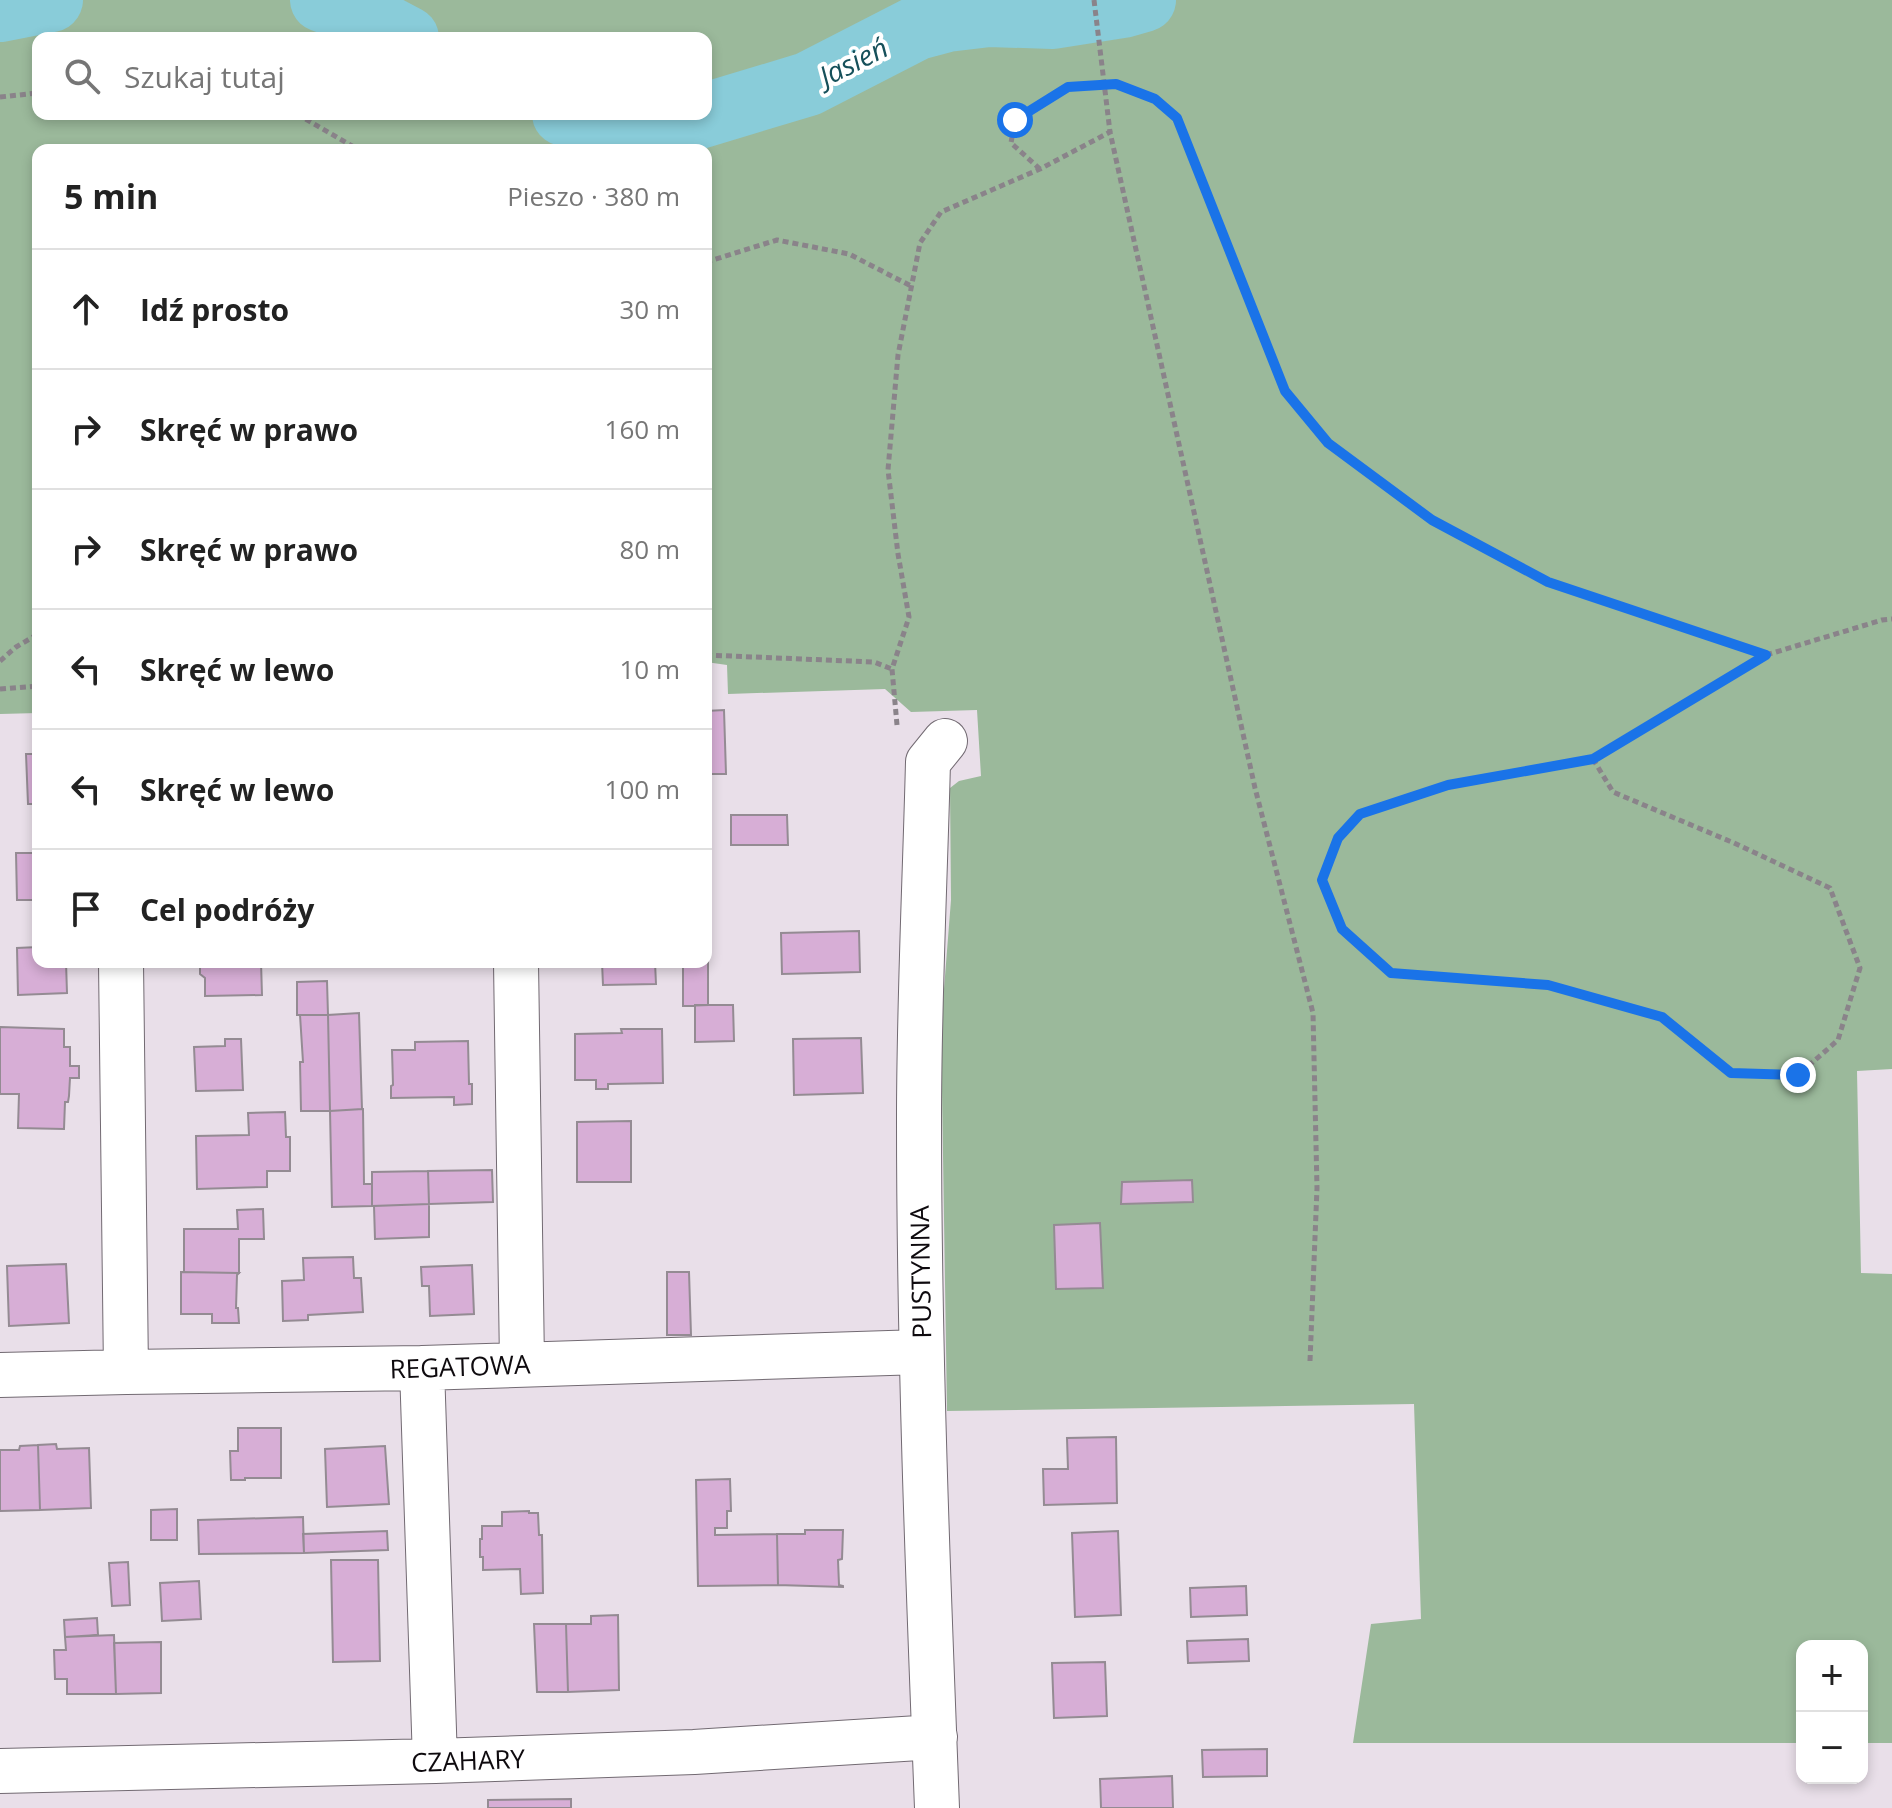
<!DOCTYPE html>
<html lang="pl">
<meta charset="utf-8">
<style>
:root{--surface:#fff;--page:#f6f6f6;--text:#222;--muted:#767676;--line:#e0e0e0}
body{margin:0;font-family:"Open Sans",sans-serif;background:var(--page);color:var(--text)}
.controls{position:absolute;right:24px;bottom:24px;display:grid;overflow:hidden;border-radius:16px;box-shadow:0 4px 12px #0003}
.controls button{width:72px;height:72px;display:grid;place-items:center;padding:0;border:0;border-bottom:2px solid var(--line);background:var(--surface);color:var(--text);font:40px sans-serif}
.stop{position:absolute;width:24px;height:24px;margin:-18px;border:6px solid #1a73e8;border-radius:50%;background:#fff}
.stop.end{background:#1a73e8;border-color:#fff;box-shadow:0 2px 8px #0008}
.list{margin:0;padding:0;list-style:none}
h2{display:flex;justify-content:space-between;align-items:center;height:104px;margin:0;padding:0 32px;font-size:34px}
h2 small{font-size:26px;font-weight:400;color:var(--muted)}
.list li{display:grid;grid-template-columns:52px 1fr auto;gap:24px;align-items:center;box-sizing:border-box;height:120px;padding:0 32px;border-top:2px solid var(--line)}
.list b{display:block;font-size:30px;white-space:nowrap}
.list em{font-size:26px;font-style:normal;color:var(--muted)}
.icon{flex:none;width:44px;height:44px;fill:none;stroke:currentColor;stroke-width:2;stroke-linecap:round;stroke-linejoin:round}
.map{position:relative;flex:none;width:1892px;height:1808px;overflow:hidden}
.search{position:absolute;background:var(--surface);box-shadow:0 4px 12px #0003;left:32px;top:32px;width:680px;height:88px;display:flex;align-items:center;gap:20px;box-sizing:border-box;padding:0 28px;border-radius:16px;color:var(--muted);font-size:30px}
.panel{position:absolute;background:var(--surface);box-shadow:0 4px 12px #0003;left:32px;top:144px;width:680px;height:824px;border-radius:16px}
.map>svg:first-child{display:block}
.green{fill:#9bb99b;fill-rule:evenodd}
.lines{fill:none;stroke-linecap:round;stroke-linejoin:round}
.river{stroke:#89ccd9;stroke-width:64}
.building{fill:#d7aed6;stroke:#948b93;stroke-width:2}
.minor-casing{stroke:#726a72;stroke-width:46}
.path{stroke:#8a838a;stroke-width:5;stroke-dasharray:6 4;stroke-linecap:butt}
.minor{stroke:#fff;stroke-width:44}
.path-bridge{stroke:#8a838a;stroke-width:5;stroke-dasharray:6 4;stroke-linecap:butt}
.route{stroke:#1a73e8;stroke-width:10}
.labels{text-anchor:middle;dominant-baseline:central;stroke-width:8;stroke-linejoin:round;paint-order:stroke}
.street-label{font-size:26px;fill:#0e0a0e;stroke:#fff}
.water-label{font-size:28px;font-style:italic;fill:#16505a;stroke:#fff}
</style>
<div class="map">
<svg width="1892" height="1808" viewBox="0 0 1892 1808">
<rect width="100%" height="100%" fill="#e9dfe9"/>
<!-- green -->
<path class="green" d="M 0,0 L 1892,0 L 1892,1069 L 1857,1071 L 1861,1273 L 1892,1274 L 1892,1743 L 1862,1743 L 1862,1646 L 1802,1646 L 1802,1743 L 1353,1743 L 1371,1624 L 1421,1619 L 1414,1404 L 947,1411 L 941,1027 L 951,900 L 950,788 L 959,781 L 981,776 L 977,710 L 911,712 L 885,689 L 728,694 L 727,665 L 706,662 L 706,150 L 38,150 L 38,713 L 0,714 ZM 38,38 L 706,38 L 706,114 L 38,114 Z"/>
<g class="lines">
<!-- river -->
<path class="river" d="M 322,0 L 365,16 L 407,38
M 0,10 L 51,0
M 564,114 L 614,127 L 682,122 L 808,84 L 917,28 L 947,20 L 989,15 L 1053,17 L 1123,6 L 1144,0"/>
</g>
<!-- building -->
<path class="building" d="M 724,710 L 726,774 L 706,774 L 706,711 Z
M 26,754 L 38,754 L 38,804 L 28,804 Z
M 731,815 L 787,815 L 788,845 L 731,845 Z
M 16,853 L 38,853 L 38,900 L 17,900 Z
M 859,931 L 860,972 L 782,974 L 781,933 Z
M 38,947 L 38,962 L 66,962 L 67,993 L 18,995 L 17,948 Z
M 706,960 L 708,960 L 708,1005 L 683,1006 L 683,962 L 706,962 Z
M 204,962 L 261,962 L 262,995 L 205,996 L 205,978 L 200,974 L 200,968 Z
M 602,962 L 655,962 L 656,984 L 603,985 Z
M 327,981 L 328,1015 L 297,1015 L 297,982 Z
M 695,1005 L 733,1005 L 734,1041 L 695,1042 Z
M 359,1013 L 362,1109 L 330,1111 L 328,1015 Z
M 300,1015 L 328,1015 L 330,1111 L 301,1111 L 300,1062 L 303,1062 Z
M 0,1027 L 64,1029 L 64,1047 L 70,1047 L 70,1066 L 79,1066 L 79,1078 L 70,1078 L 69,1096 L 68,1102 L 65,1102 L 64,1129 L 18,1128 L 19,1094 L 0,1094 Z
M 621,1029 L 662,1029 L 663,1083 L 608,1084 L 608,1089 L 596,1089 L 596,1080 L 575,1080 L 575,1034 L 622,1033 Z
M 861,1038 L 863,1093 L 794,1095 L 793,1039 Z
M 225,1039 L 241,1039 L 243,1090 L 196,1091 L 194,1047 L 225,1046 Z
M 468,1041 L 469,1084 L 472,1084 L 472,1104 L 454,1105 L 454,1097 L 391,1098 L 391,1086 L 393,1085 L 392,1050 L 415,1050 L 415,1042 Z
M 363,1109 L 364,1184 L 372,1184 L 372,1206 L 332,1207 L 330,1111 Z
M 285,1112 L 286,1137 L 290,1137 L 290,1171 L 267,1171 L 267,1187 L 197,1189 L 196,1136 L 249,1135 L 248,1113 Z
M 631,1121 L 631,1182 L 577,1182 L 577,1122 Z
M 492,1170 L 493,1202 L 429,1204 L 428,1171 Z
M 428,1171 L 429,1204 L 372,1206 L 372,1172 Z
M 1192,1180 L 1193,1202 L 1121,1204 L 1122,1182 Z
M 429,1204 L 429,1237 L 375,1239 L 374,1206 Z
M 263,1209 L 264,1239 L 239,1239 L 239,1273 L 184,1272 L 184,1229 L 238,1229 L 237,1210 Z
M 1100,1223 L 1103,1288 L 1056,1289 L 1054,1225 Z
M 353,1257 L 354,1278 L 361,1278 L 363,1312 L 308,1315 L 308,1320 L 283,1321 L 282,1281 L 304,1280 L 303,1258 Z
M 66,1264 L 69,1323 L 9,1326 L 7,1266 Z
M 472,1265 L 474,1314 L 430,1316 L 429,1286 L 422,1286 L 421,1267 Z
M 181,1272 L 239,1273 L 237,1275 L 236,1308 L 238,1308 L 239,1323 L 212,1323 L 212,1314 L 181,1314 Z
M 667,1272 L 689,1272 L 691,1335 L 667,1335 Z
M 238,1428 L 281,1428 L 281,1478 L 245,1478 L 245,1480 L 231,1480 L 230,1451 L 238,1451 Z
M 1116,1437 L 1117,1503 L 1044,1505 L 1043,1469 L 1068,1469 L 1067,1438 Z
M 56,1444 L 57,1449 L 89,1448 L 91,1508 L 40,1510 L 38,1445 Z
M 38,1445 L 40,1510 L 0,1511 L 0,1450 L 19,1450 L 20,1446 Z
M 385,1446 L 389,1504 L 327,1507 L 325,1449 Z
M 730,1479 L 731,1511 L 727,1511 L 727,1528 L 715,1528 L 715,1535 L 777,1534 L 778,1585 L 698,1586 L 696,1480 Z
M 177,1509 L 177,1540 L 151,1540 L 151,1510 Z
M 529,1511 L 529,1513 L 538,1513 L 539,1535 L 542,1535 L 543,1593 L 521,1594 L 520,1569 L 483,1570 L 483,1557 L 480,1557 L 480,1539 L 482,1539 L 482,1526 L 502,1526 L 502,1512 Z
M 303,1517 L 304,1553 L 199,1554 L 198,1520 Z
M 805,1530 L 843,1530 L 842,1559 L 838,1560 L 839,1585 L 843,1586 L 843,1587 L 778,1585 L 777,1534 L 805,1534 Z
M 387,1531 L 388,1550 L 304,1553 L 303,1534 Z
M 1118,1531 L 1121,1615 L 1075,1617 L 1072,1533 Z
M 331,1560 L 378,1560 L 380,1661 L 333,1662 Z
M 128,1562 L 130,1605 L 112,1606 L 109,1563 Z
M 199,1581 L 201,1619 L 162,1621 L 160,1583 Z
M 1246,1586 L 1247,1615 L 1191,1617 L 1190,1588 Z
M 618,1615 L 619,1690 L 568,1692 L 566,1624 L 591,1624 L 591,1616 Z
M 97,1618 L 98,1635 L 65,1637 L 64,1620 Z
M 534,1624 L 566,1624 L 568,1692 L 537,1692 Z
M 114,1635 L 116,1694 L 67,1694 L 67,1679 L 55,1679 L 54,1650 L 66,1650 L 65,1637 Z
M 1248,1639 L 1249,1661 L 1188,1663 L 1187,1641 Z
M 161,1642 L 161,1693 L 116,1694 L 114,1643 Z
M 1105,1662 L 1107,1716 L 1054,1718 L 1052,1663 Z
M 1267,1749 L 1267,1776 L 1203,1777 L 1202,1750 Z
M 1172,1776 L 1173,1808 L 1101,1808 L 1100,1779 Z
M 571,1799 L 571,1808 L 488,1808 L 488,1800 Z"/>
<g class="lines">
<!-- minor casing -->
<g class="minor-casing">
<path id="minor" d="M 121,962 L 126,1372
M 516,962 L 522,1363
M 422,1368 L 435,1761
M 0,1375 L 126,1372 L 422,1368 L 921,1352
M 0,1771 L 435,1761 L 694,1752 L 935,1737
M 937,1808 C 928,1578 919,1349 919,1119 C 919,1000 925,881 928,762 L 945,741"/>
</g>
<!-- path -->
<path class="path" d="M 0,97 L 38,93
M 297,114 L 359,150
M 1040,169 L 1011,143 L 1015,120 L 1068,87 L 1116,84 L 1155,99 L 1177,118 L 1285,391 L 1328,443 L 1432,520 L 1548,582 L 1765,655
M 706,262 L 777,240 L 849,254 L 911,286
M 706,655 L 874,662 L 892,669
M 0,661 L 16,647 L 38,634
M 0,689 L 38,686
M 897,725 L 892,669 L 909,617 L 898,554 L 888,470 L 898,355 L 920,243 L 941,212 L 1040,169 L 1110,132 L 1255,788 L 1313,1013 L 1317,1188 L 1310,1361
M 1593,759 L 1613,792 L 1734,843 L 1830,888 L 1860,968 L 1838,1040 L 1798,1075 L 1731,1073 L 1662,1017 L 1548,985 L 1391,973 L 1342,929 L 1322,880 L 1338,838 L 1360,814 L 1448,785 L 1593,759 L 1766,655 L 1882,620 L 1892,619"/>
<!-- minor -->
<use href="#minor" class="minor"/>
<!-- path-bridge -->
<path class="path-bridge" d="M 1094,0 L 1110,132"/>
</g>
<g class="lines">
<!-- route -->
<path class="route" d="M 1015,120 L 1068,87 L 1116,84 L 1155,99 L 1177,118 L 1285,391 L 1328,443 L 1432,520 L 1548,582 L 1766,655 L 1593,759 L 1448,785 L 1360,814 L 1338,838 L 1322,880 L 1342,929 L 1391,973 L 1548,985 L 1662,1017 L 1731,1073 L 1798,1075"/>
</g>
<g class="labels">
<!-- street labels -->
<g class="street-label">
<text transform="translate(920 1272) rotate(-91)">PUSTYNNA</text>
<text transform="translate(460 1366) rotate(-2)">REGATOWA</text>
<text transform="translate(468 1760) rotate(-2)">CZAHARY</text>
</g>
<!-- water labels -->
<g class="water-label">
<text transform="translate(853 61) rotate(-27)">Jasień</text>
</g>
</g>
</svg>
<div class="controls">
<button>+</button>
<button>−</button>
</div>
<div class="stop" style="left:1015px;top:120px"></div>
<div class="stop end" style="left:1798px;top:1075px"></div>
<div class="search"><svg class="icon" aria-label="search" viewBox="0 0 24 24"><circle cx="10" cy="10" r="6"/><path d="M15 15l6 6"/></svg>Szukaj tutaj</div>
<section class="panel">
<h2>5 min<small>Pieszo · 380 m</small></h2>
<ul class="list">
<li><svg class="icon" aria-label="ahead" viewBox="0 0 24 24"><path d="M12 20V5M6 11l6-6 6 6"/></svg><div><b>Idź prosto</b></div><em>30 m</em></li>
<li><svg class="icon" aria-label="right" viewBox="0 0 24 24"><path d="M7 20v-9h11M14 6l5 5-5 5"/></svg><div><b>Skręć w prawo</b></div><em>160 m</em></li>
<li><svg class="icon" aria-label="right" viewBox="0 0 24 24"><path d="M7 20v-9h11M14 6l5 5-5 5"/></svg><div><b>Skręć w prawo</b></div><em>80 m</em></li>
<li><svg class="icon" aria-label="left" viewBox="0 0 24 24"><path d="M17 20v-9H6M10 6l-5 5 5 5"/></svg><div><b>Skręć w lewo</b></div><em>10 m</em></li>
<li><svg class="icon" aria-label="left" viewBox="0 0 24 24"><path d="M17 20v-9H6M10 6l-5 5 5 5"/></svg><div><b>Skręć w lewo</b></div><em>100 m</em></li>
<li><svg class="icon" aria-label="arrive" viewBox="0 0 24 24"><path d="M6 21V4h12l-3 4 3 4H6"/></svg><div><b>Cel podróży</b></div></li>
</ul>
</section>
</div>
